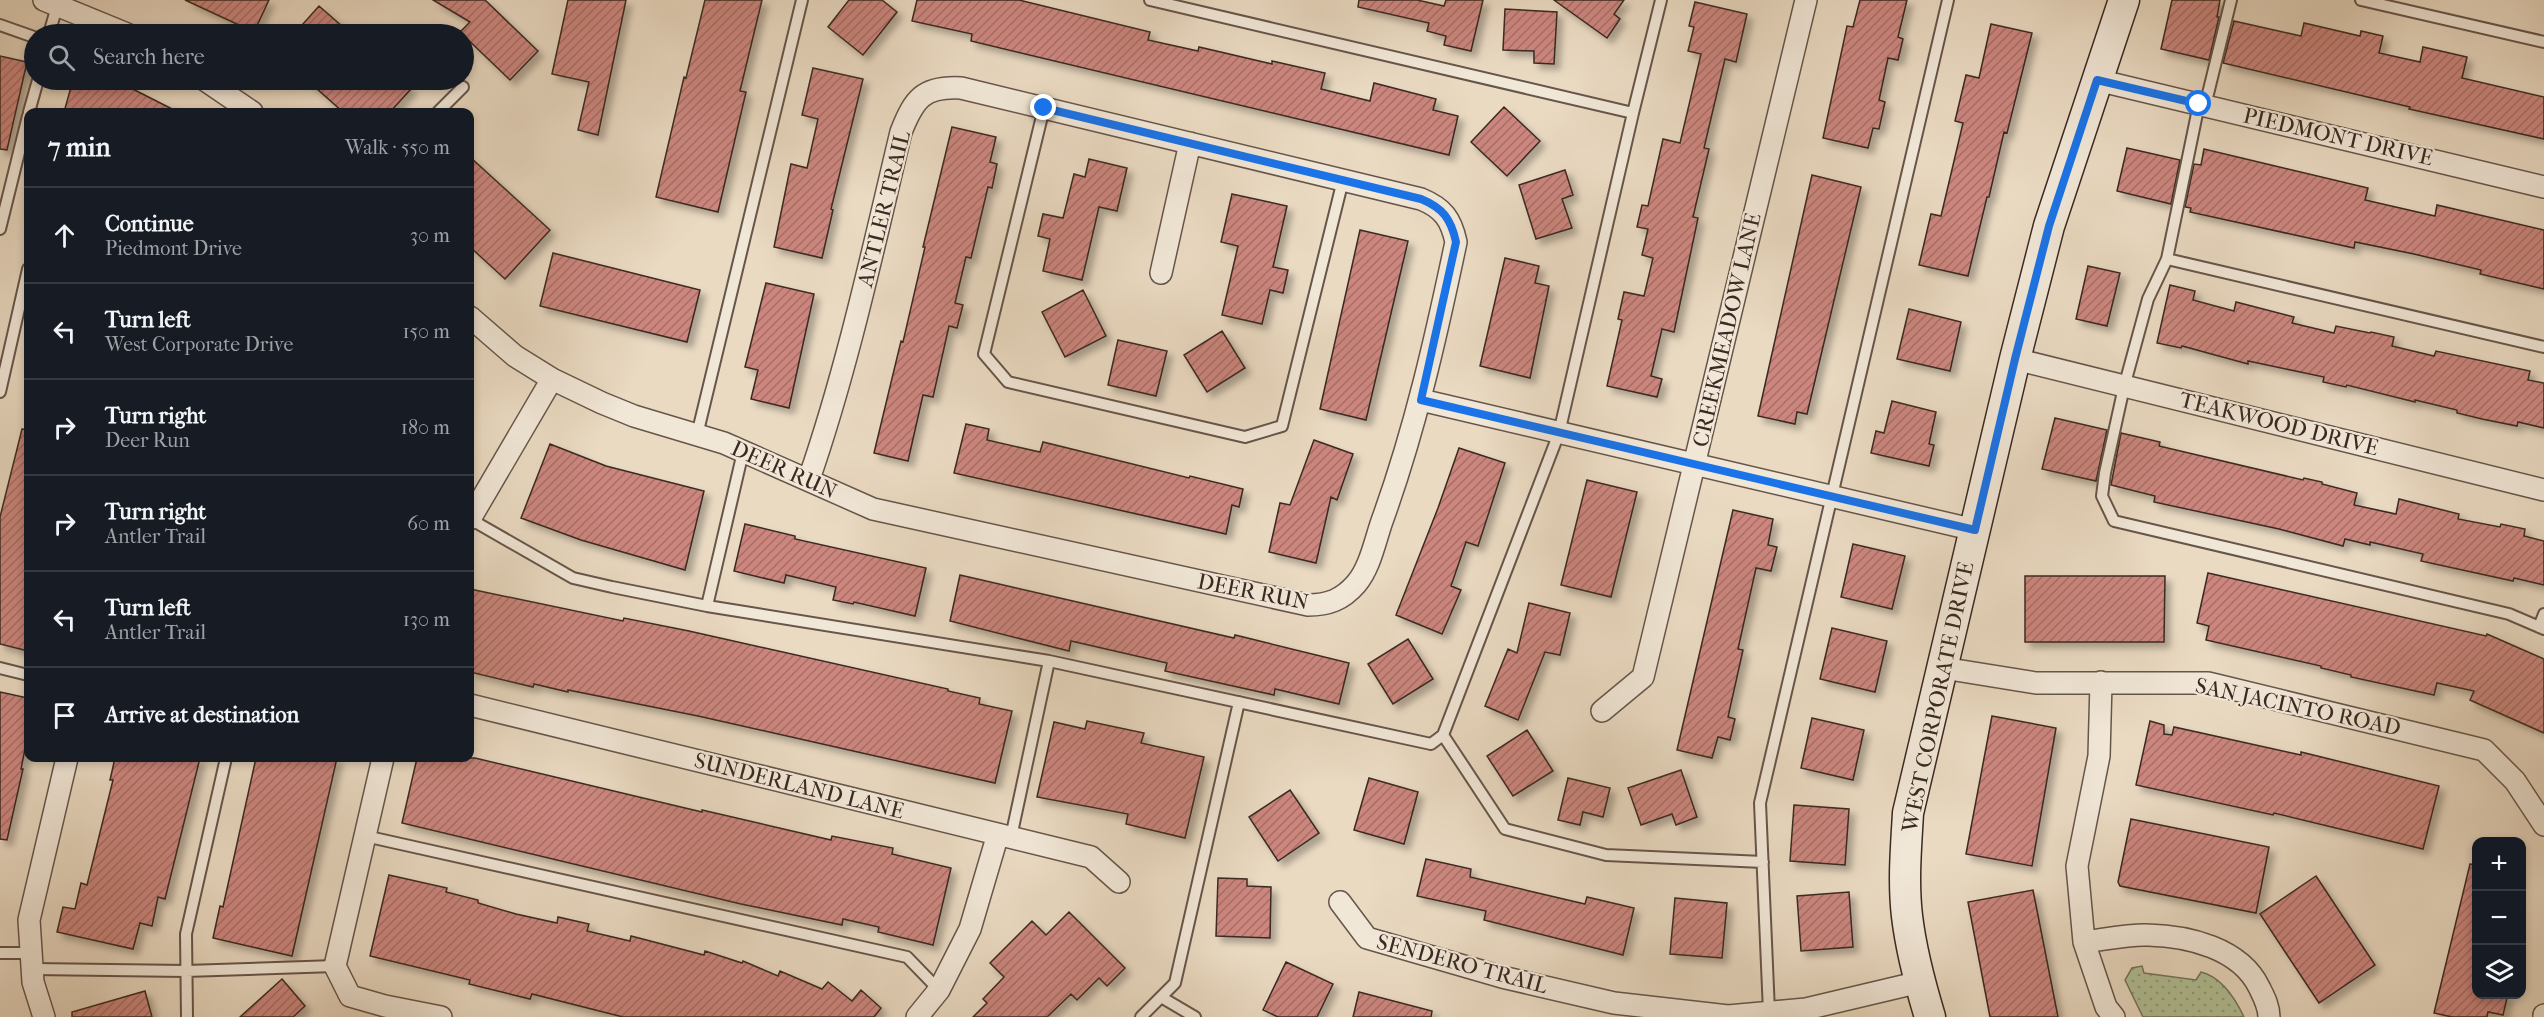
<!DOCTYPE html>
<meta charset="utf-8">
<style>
:root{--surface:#171b24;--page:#20242c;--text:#f1f3f6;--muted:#9ea1a6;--line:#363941}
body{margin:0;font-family:"IM FELL French Canon",serif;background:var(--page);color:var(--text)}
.controls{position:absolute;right:18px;bottom:18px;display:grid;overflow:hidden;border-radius:12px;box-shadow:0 3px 9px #0003}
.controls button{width:54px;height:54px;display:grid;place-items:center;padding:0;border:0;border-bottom:2px solid var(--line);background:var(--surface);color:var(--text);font:30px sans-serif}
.stop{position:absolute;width:18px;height:18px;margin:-14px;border:4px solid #1a73e8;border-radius:50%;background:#fff}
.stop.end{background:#1a73e8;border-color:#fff;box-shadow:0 2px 6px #0008}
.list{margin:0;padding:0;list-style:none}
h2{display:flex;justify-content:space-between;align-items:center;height:78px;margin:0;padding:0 24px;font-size:26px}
h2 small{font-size:20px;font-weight:400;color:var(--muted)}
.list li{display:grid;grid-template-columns:39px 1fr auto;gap:18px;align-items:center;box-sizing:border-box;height:96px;padding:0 24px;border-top:2px solid var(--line)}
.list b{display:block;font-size:22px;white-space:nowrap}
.list p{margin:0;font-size:20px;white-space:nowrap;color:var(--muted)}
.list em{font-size:20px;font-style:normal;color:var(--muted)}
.icon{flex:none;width:33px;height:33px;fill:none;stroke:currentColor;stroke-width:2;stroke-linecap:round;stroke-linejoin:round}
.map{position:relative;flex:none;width:2544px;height:1017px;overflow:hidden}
.search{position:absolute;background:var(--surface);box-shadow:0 3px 9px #0003;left:24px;top:24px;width:450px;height:66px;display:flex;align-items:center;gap:15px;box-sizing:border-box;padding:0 21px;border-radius:33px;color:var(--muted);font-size:22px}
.panel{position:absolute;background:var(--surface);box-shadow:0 3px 9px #0003;left:24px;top:108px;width:450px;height:654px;border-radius:12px}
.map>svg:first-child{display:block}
.grass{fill:url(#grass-dots);stroke:#76755c;stroke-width:1.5}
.building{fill:url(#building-hatch);stroke:#3a2922;stroke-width:1.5;filter:url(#shadow)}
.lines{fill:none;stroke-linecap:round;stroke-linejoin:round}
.lane-casing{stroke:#66554a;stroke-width:14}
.street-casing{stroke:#66554a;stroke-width:24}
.secondary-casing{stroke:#3a2922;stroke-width:33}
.lane{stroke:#f1e7d7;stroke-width:10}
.street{stroke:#f1e7d7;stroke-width:21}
.secondary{stroke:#f1e7d7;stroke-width:30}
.route{stroke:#1a73e8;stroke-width:8}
.labels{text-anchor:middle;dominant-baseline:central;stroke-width:4.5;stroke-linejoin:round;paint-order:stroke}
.street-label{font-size:22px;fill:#3a2922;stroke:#f1e7d7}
</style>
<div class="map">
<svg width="2544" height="1017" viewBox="0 0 2544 1017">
<defs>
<pattern id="grass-dots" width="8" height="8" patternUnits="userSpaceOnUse" patternTransform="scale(1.5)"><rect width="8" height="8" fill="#b2c197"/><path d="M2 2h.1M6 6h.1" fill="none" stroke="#929d7b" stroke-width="1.8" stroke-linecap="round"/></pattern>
<pattern id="building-hatch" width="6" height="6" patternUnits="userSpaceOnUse" patternTransform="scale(1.5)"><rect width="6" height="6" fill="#cc867e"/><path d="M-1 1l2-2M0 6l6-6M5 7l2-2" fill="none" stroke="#a76e67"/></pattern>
<filter id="shadow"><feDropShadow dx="5.5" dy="5.5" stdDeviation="3" flood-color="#0004"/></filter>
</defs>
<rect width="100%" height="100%" fill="#eadac2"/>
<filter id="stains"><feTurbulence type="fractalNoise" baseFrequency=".00333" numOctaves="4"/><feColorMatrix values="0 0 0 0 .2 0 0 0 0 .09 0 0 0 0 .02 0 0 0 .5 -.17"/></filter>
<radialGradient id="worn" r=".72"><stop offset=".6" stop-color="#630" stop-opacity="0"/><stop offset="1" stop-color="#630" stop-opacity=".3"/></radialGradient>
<!-- grass -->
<path class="grass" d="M 2142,966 L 2144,973 L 2196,980 L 2201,972 C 2222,977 2235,998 2244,1017 L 2143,1017 L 2125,980 L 2132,968 Z"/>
<!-- building -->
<path class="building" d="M 185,0 L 269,0 L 254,32 Z
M 433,0 L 485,0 L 538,51 L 510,80 L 460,32 L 470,22 Z
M 568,0 L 626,0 L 598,135 L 578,130 L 589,82 L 552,74 Z
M 705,0 L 762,0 L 740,91 L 746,92 L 718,212 L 656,197 L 684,77 L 686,78 Z
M 849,0 L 882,0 L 897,12 L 863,55 L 828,27 Z
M 917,0 L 1019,0 L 1150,32 L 1148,40 L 1198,51 L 1199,47 L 1272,64 L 1272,61 L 1325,73 L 1321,89 L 1370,101 L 1374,83 L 1436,99 L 1433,110 L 1458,116 L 1449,155 L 971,41 L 972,34 L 912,21 Z
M 1359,0 L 1417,0 L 1444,6 L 1446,0 L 1483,0 L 1471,51 L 1444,45 L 1446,36 L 1427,31 L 1429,23 L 1358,7 Z
M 1554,0 L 1624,0 L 1614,14 L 1620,19 L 1607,38 Z
M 1860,0 L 1907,0 L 1898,37 L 1903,39 L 1898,60 L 1888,58 L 1879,100 L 1885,102 L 1879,129 L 1873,128 L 1868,148 L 1823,138 L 1847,26 L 1853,27 Z
M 2172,0 L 2220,0 L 2217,17 L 2219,17 L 2209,60 L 2161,49 Z
M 1695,2 L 1747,14 L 1736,62 L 1725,59 L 1704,148 L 1709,149 L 1693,217 L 1698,218 L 1674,332 L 1662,329 L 1651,376 L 1662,379 L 1657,397 L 1607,386 L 1622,320 L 1618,319 L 1624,292 L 1644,296 L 1653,258 L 1642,255 L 1648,229 L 1637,227 L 1642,205 L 1648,206 L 1663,139 L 1680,143 L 1701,54 L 1688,51 L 1694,27 L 1689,26 Z
M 319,6 L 351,34 L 294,34 Z
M 1505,9 L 1557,12 L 1554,64 L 1534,63 L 1534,51 L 1503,50 Z
M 2234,21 L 2301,36 L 2304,23 L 2360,36 L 2361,31 L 2383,36 L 2379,53 L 2420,62 L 2423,47 L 2467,57 L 2462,78 L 2544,97 L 2544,139 L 2409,109 L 2410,107 L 2223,63 Z
M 1991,24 L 2032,33 L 2007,133 L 2004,132 L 1989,197 L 1987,197 L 1968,276 L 1919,265 L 1931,214 L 1941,216 L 1963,123 L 1955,121 L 1966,75 L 1979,78 Z
M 0,56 L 27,62 L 7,150 L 0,149 Z
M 813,68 L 863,79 L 831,209 L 833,210 L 822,258 L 774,247 L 791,164 L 807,168 L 818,119 L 802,115 Z
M 73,80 L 115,80 L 178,112 L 64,112 Z
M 307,80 L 401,80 L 411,89 L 390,112 L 343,112 Z
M 1504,107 L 1540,141 L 1507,176 L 1471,142 Z
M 952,127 L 996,137 L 990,162 L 997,164 L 992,188 L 988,187 L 971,258 L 966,257 L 955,303 L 963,305 L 957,328 L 949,326 L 933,397 L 923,395 L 908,461 L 874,453 L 901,341 L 903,342 L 925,247 L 923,247 Z
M 2127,148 L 2180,160 L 2171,204 L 2117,191 Z
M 2204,149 L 2368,188 L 2365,200 L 2435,216 L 2437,205 L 2544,230 L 2544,289 L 2480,274 L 2481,270 L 2414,254 L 2355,242 L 2354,248 L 2190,212 L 2191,208 L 2185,207 L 2194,164 L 2201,165 Z
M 470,157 L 550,230 L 505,279 L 470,247 Z
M 1089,159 L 1127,168 L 1117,211 L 1099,207 L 1082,280 L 1043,271 L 1050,239 L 1038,236 L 1043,214 L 1063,218 L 1074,174 L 1085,177 Z
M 1565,170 L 1573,195 L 1562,199 L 1572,228 L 1536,239 L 1519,185 Z
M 1812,175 L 1861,187 L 1807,414 L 1797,412 L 1795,424 L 1758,416 Z
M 1232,194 L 1287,206 L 1273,267 L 1288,270 L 1283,293 L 1270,290 L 1262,324 L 1222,315 L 1238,246 L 1221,242 Z
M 1360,230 L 1408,241 L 1366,420 L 1320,409 Z
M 553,253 L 700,290 L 687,342 L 540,306 Z
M 1505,258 L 1539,266 L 1535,283 L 1549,286 L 1530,378 L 1480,366 Z
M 2088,266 L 2120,273 L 2107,326 L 2076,319 Z
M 766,283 L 814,294 L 789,408 L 751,399 L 758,370 L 745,367 Z
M 2170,285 L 2195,291 L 2193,300 L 2234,311 L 2236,302 L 2294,317 L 2292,323 L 2334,333 L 2336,326 L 2370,333 L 2371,332 L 2394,337 L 2392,346 L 2434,356 L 2436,351 L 2530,371 L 2528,380 L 2544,383 L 2544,428 L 2518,422 L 2517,426 L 2482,419 L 2457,413 L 2457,410 L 2415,400 L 2415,402 L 2347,385 L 2346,387 L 2323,382 L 2324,377 L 2248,361 L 2248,364 L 2182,346 L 2181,348 L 2157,343 Z
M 1083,290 L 1106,336 L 1065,357 L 1042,312 Z
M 1909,309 L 1961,322 L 1950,371 L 1897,359 Z
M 1222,331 L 1245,368 L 1207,392 L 1184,355 Z
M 1118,340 L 1167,351 L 1156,396 L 1108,385 Z
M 1892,401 L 1936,412 L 1929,444 L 1934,445 L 1929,466 L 1871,453 L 1876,431 L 1884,433 Z
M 2055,418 L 2107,430 L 2096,481 L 2042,469 Z
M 966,424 L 989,429 L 987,440 L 1040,452 L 1043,442 L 1189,478 L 1190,476 L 1243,489 L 1239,507 L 1232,505 L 1226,534 L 954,473 Z
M 22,429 L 28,430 L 28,651 L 0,644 L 0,517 Z
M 2121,433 L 2160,442 L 2159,446 L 2303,480 L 2304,478 L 2322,482 L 2322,484 L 2357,493 L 2354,505 L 2396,514 L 2399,499 L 2459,514 L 2458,519 L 2500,527 L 2501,524 L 2525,529 L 2524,536 L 2544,541 L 2544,585 L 2514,578 L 2513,581 L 2421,561 L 2423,554 L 2370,542 L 2370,545 L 2345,539 L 2343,546 L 2279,529 L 2154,502 L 2155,496 L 2111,485 Z
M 1314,440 L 1353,454 L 1337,500 L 1331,497 L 1316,563 L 1269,552 L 1280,503 L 1290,505 Z
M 550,444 L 606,466 L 704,491 L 685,570 L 581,540 L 521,518 Z
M 1459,448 L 1505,463 L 1478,546 L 1466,542 L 1451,586 L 1461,590 L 1442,634 L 1396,615 L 1438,508 Z
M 1587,480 L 1637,492 L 1611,597 L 1561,585 Z
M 1733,510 L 1773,519 L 1768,545 L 1777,547 L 1771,571 L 1756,568 L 1738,649 L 1743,650 L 1728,717 L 1735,719 L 1730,740 L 1718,737 L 1712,758 L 1677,750 Z
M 745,524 L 795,536 L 795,539 L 926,568 L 915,616 L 854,602 L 853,604 L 833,600 L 836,587 L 786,575 L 784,583 L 734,571 Z
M 1853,544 L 1905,556 L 1892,609 L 1841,597 Z
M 2208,573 L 2486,636 L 2487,634 L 2544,659 L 2544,733 L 2470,700 L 2474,691 L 2437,683 L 2434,695 L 2351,677 L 2351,675 L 2321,668 L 2321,666 L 2206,640 L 2209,626 L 2197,623 Z
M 960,575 L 1234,638 L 1235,635 L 1349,663 L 1339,704 L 1275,689 L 1274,695 L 1165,671 L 1167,663 L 1071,641 L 1069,651 L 950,621 Z
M 2025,576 L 2165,576 L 2164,642 L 2025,642 Z
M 470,589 L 623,621 L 624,618 L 689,631 L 948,689 L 948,691 L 980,698 L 979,704 L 1012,711 L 995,783 L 698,716 L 568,690 L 568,692 L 534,684 L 533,687 L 470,672 Z
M 1529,603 L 1570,613 L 1560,655 L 1545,652 L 1518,720 L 1485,706 L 1508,649 L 1517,653 Z
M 1832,628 L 1887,641 L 1875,692 L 1820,679 Z
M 1408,639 L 1433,679 L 1393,704 L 1368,664 Z
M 0,692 L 28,698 L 28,734 L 21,769 L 23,769 L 7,840 L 0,839 Z
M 1992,716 L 2056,728 L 2032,866 L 1966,854 Z
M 1812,718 L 1864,730 L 1853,780 L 1801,768 Z
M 1087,721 L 1144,733 L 1141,743 L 1204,757 L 1185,838 L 1126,824 L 1128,814 L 1037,797 L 1054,722 L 1085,729 Z
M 2150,721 L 2164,725 L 2164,734 L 2172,735 L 2174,727 L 2301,755 L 2301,752 L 2439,786 L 2423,849 L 2274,813 L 2273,815 L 2136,785 Z
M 1527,730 L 1553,771 L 1513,796 L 1487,756 Z
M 115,758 L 200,758 L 165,899 L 158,897 L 152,926 L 140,923 L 133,949 L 57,932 L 63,907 L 75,909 L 81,883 L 87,885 L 113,780 L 110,780 Z
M 256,758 L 337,758 L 292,956 L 213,938 L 220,906 L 223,907 Z
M 417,758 L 475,758 L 702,812 L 702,810 L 831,840 L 832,836 L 893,848 L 892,854 L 951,868 L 933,945 L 878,932 L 879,927 L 843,919 L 842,925 L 741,904 L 402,823 Z
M 1681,770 L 1697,817 L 1676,825 L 1672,814 L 1641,825 L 1628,788 Z
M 1369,778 L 1418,792 L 1404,844 L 1354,830 Z
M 1568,778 L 1610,788 L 1603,817 L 1583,812 L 1580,825 L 1558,820 Z
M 1290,790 L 1319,833 L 1278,861 L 1249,817 Z
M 1794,805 L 1849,809 L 1845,865 L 1790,861 Z
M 2131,819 L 2269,847 L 2256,913 L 2120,886 L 2118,882 Z
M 1426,859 L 1471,869 L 1470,877 L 1585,904 L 1587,897 L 1634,908 L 1623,955 L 1484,920 L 1486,911 L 1417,896 Z
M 2470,864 L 2476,865 L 2476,994 L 2508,994 L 2503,1015 L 2488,1012 L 2487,1017 L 2452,1017 L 2434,1013 Z
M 389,875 L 447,888 L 446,892 L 478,900 L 478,903 L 516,914 L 557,923 L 558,917 L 589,924 L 587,931 L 630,941 L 631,936 L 704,955 L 705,951 L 742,963 L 743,961 L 778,976 L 780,971 L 822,989 L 828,982 L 852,1001 L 861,990 L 881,1008 L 874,1017 L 623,1017 L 532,994 L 530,999 L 469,984 L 470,980 L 370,956 Z
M 2316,876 L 2375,965 L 2319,1003 L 2260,914 Z
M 1218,878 L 1247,879 L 1247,886 L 1271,887 L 1270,938 L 1216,936 Z
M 2033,890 L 2058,1017 L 1990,1017 L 1968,902 Z
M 1849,892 L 1853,947 L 1801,951 L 1797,896 Z
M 1675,898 L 1727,903 L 1722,958 L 1670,954 Z
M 1069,912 L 1125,968 L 1107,986 L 1099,978 L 1077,1000 L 1071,994 L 1047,1017 L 973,1017 L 987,1003 L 983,999 L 1004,977 L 990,963 L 1032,921 L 1046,935 Z
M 1286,962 L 1333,984 L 1317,1017 L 1278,1017 L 1263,1010 Z
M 282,979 L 305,1006 L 293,1017 L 240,1017 Z
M 145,991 L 152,1017 L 72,1017 L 72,1012 Z
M 1359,992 L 1432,1011 L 1431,1017 L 1353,1017 Z"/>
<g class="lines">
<!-- lane casing -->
<g class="lane-casing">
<path id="lane" d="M 1150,0 L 1633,113 L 1559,433 L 1443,735 L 1505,829 L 1606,855 L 1763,862
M 2361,0 L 2544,42
M 0,25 L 34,37
M 49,34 L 58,3
M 2199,104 L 2167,259 L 2148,299 L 2124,387 L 2105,473 L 2102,496 L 2114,521 L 2509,614 L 2544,629
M 2205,106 L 2231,0
M 1044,108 L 984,354 L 1008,382 L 1245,437 L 1282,426 L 1343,180
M 29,112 L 38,80
M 438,112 L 463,87
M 1633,113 L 1661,0
M 0,229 L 28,116
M 2167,259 L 2544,347
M 0,392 L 28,269
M 697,435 L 802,0
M 470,519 L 573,578 L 612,587 L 707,606 L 1049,661 L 1431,744 L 1443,735
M 707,606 L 743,452
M 2539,627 L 2544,614
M 0,668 L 28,675
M 365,836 L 907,957 L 939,990
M 1011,837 L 1049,661
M 0,953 L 32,953
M 33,969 L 186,971 L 335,966
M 1161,997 L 1195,1017
M 1769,1012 L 1760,803 L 1948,0
M 187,1017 L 186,934 L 226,758
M 1141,1017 L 1175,983 L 1239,702"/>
</g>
<!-- street casing -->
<g class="street-casing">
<path id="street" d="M 44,0 L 127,34
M 205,80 L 252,112
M 2097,80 L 2544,187
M 1161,273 L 1190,143
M 470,317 L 515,356 L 552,379 L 602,403 L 634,416 L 724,443 L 873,509 L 1308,605 C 1328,605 1342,600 1356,584 C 1370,568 1375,541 1382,521 C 1415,430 1436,337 1456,242 C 1451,219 1443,208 1421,199 L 961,88 C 923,86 914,99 901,132 C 873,249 848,366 809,479
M 2015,359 L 2544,490
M 1421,400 L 1975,530
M 470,519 L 552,379
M 1943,668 L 2036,683 L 2208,683 L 2484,750 L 2515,781 L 2544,825
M 2101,682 L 2099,756 L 2077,866 L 2084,942 L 2106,1007 L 2114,1017
M 470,705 L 1091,857 L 1119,882
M 1602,711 L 1643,677 L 1806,0
M 383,758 L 335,966 L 350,996 L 385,1006 L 441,1017
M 1340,902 L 1367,938 L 1502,977 L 1614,1003 L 1728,1016 L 1806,1009 L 1920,982
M 2084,942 C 2104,940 2127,934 2148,935 C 2188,936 2240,948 2259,987 C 2264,997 2269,1006 2269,1017
M 44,1017 L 33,982 L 29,920 L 67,758
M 917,1017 L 939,990 L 970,929 L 998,834
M 2544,1017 L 2544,1015"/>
</g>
<!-- secondary casing -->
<g class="secondary-casing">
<path id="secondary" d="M 1930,1017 C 1920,984 1911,950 1907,916 C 1903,882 1906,848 1908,813 L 2015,359 L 2049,226 L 2124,0"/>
</g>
<!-- lane -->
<use href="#lane" class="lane"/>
<!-- street -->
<use href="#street" class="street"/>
<!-- secondary -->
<use href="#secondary" class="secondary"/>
</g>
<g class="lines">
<!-- route -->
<path class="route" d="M 1044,108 L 1421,199 C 1443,208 1451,219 1456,242 L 1421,400 L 1975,530 L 2015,359 L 2049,226 L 2097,80 L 2199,104"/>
</g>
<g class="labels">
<!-- street labels -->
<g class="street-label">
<text transform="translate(2338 137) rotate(13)">PIEDMONT DRIVE</text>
<text transform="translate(884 209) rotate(-76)">ANTLER TRAIL</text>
<text transform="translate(1727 330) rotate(-77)">CREEKMEADOW LANE</text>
<text transform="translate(2279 424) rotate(14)">TEAKWOOD DRIVE</text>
<text transform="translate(784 470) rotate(24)">DEER RUN</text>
<text transform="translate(1253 592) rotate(11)">DEER RUN</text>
<text transform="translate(1938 697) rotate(-78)">WEST CORPORATE DRIVE</text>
<text transform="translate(2298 707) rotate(12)">SAN JACINTO ROAD</text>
<text transform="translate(799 786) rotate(14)">SUNDERLAND LANE</text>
<text transform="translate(1462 964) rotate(15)">SENDERO TRAIL</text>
</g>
</g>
<rect width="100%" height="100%" filter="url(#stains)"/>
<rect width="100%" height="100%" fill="url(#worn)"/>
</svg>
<div class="controls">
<button>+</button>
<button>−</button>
<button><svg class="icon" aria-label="layers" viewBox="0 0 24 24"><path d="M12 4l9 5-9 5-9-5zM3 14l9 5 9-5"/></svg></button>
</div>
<div class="stop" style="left:2199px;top:104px"></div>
<div class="stop end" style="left:1044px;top:108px"></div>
<div class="search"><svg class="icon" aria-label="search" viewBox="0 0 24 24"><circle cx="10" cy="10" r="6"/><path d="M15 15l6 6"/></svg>Search here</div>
<section class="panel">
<h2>7 min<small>Walk · 550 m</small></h2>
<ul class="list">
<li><svg class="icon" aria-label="ahead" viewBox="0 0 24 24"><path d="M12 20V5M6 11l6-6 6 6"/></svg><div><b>Continue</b><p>Piedmont Drive</p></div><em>30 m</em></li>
<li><svg class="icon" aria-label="left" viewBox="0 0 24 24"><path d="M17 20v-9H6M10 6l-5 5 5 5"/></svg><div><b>Turn left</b><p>West Corporate Drive</p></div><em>150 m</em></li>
<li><svg class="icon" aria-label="right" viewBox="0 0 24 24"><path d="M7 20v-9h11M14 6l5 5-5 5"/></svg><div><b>Turn right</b><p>Deer Run</p></div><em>180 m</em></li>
<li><svg class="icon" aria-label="right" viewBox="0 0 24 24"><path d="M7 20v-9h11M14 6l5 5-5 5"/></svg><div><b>Turn right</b><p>Antler Trail</p></div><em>60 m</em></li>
<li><svg class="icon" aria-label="left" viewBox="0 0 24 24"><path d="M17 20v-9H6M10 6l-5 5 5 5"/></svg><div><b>Turn left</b><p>Antler Trail</p></div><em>130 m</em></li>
<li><svg class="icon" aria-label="arrive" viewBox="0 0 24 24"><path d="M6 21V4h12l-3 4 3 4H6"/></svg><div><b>Arrive at destination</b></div></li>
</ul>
</section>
</div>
